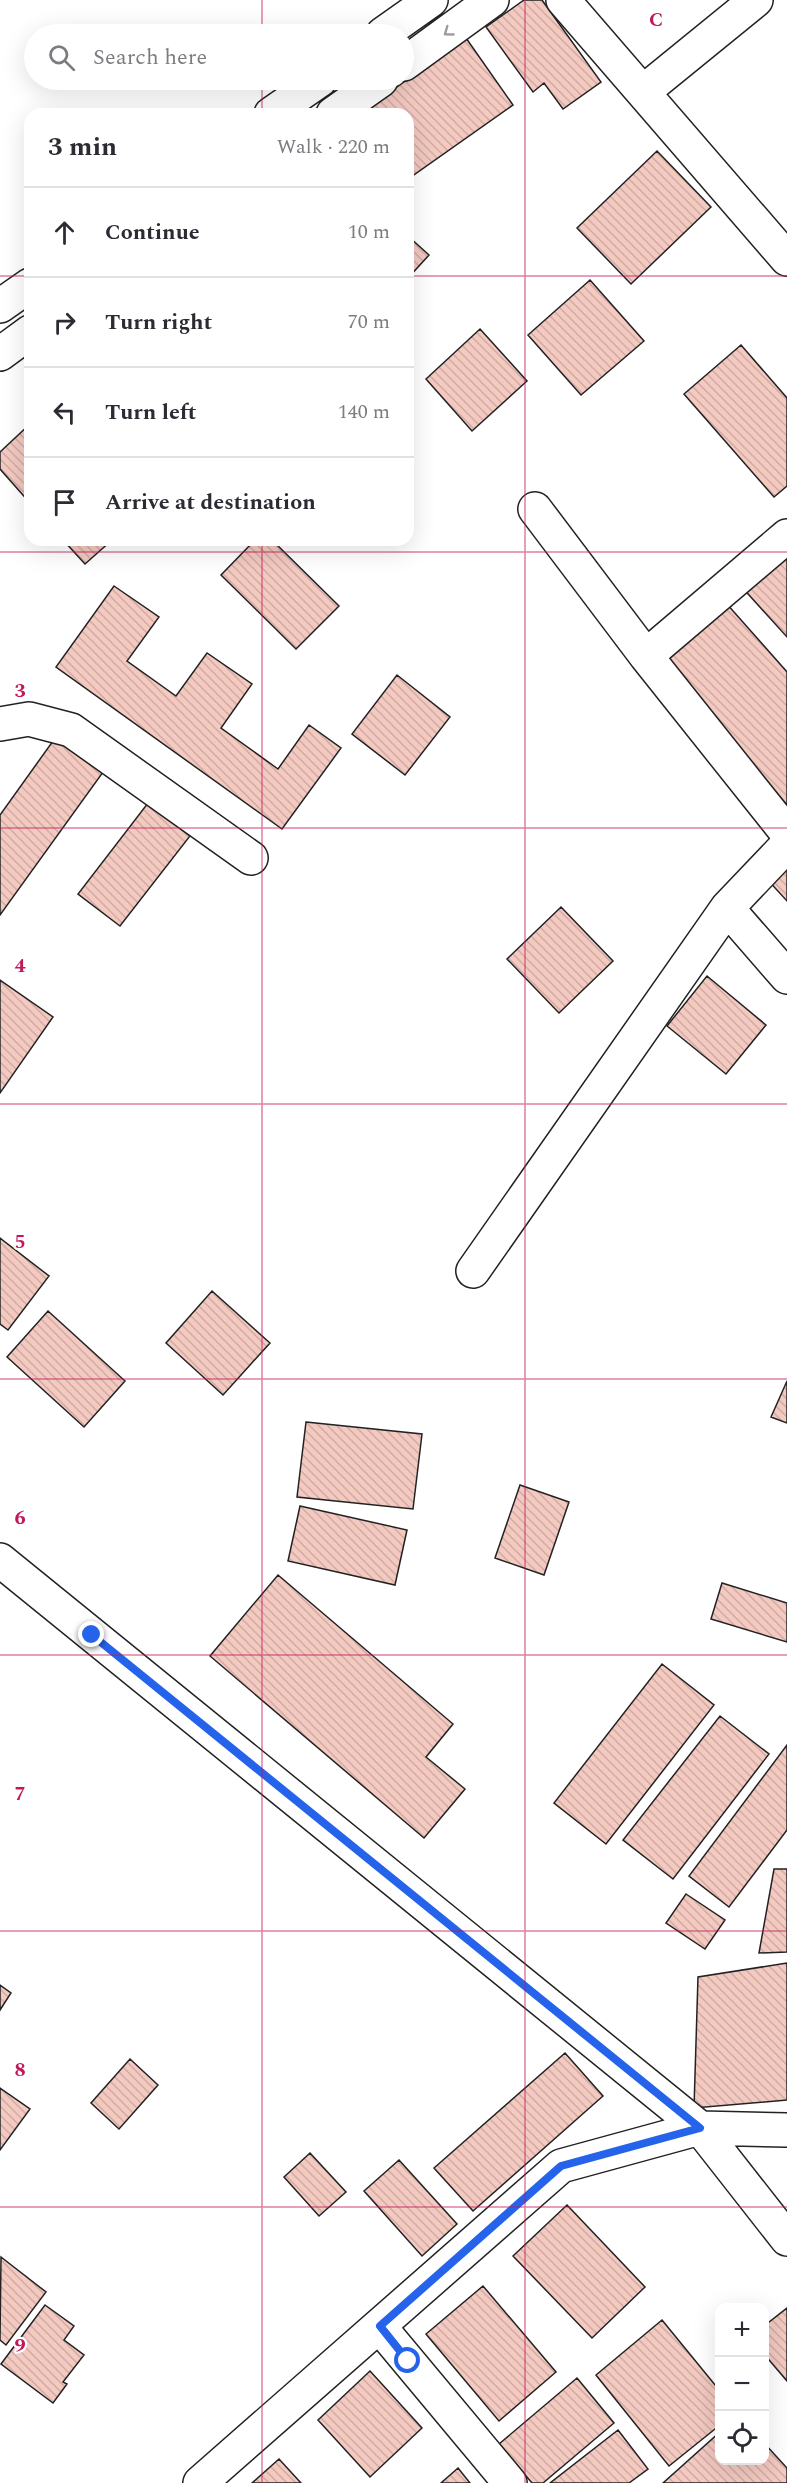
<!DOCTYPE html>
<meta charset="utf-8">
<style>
:root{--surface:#fff;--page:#f2f2f3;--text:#2b2b33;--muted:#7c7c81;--line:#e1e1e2}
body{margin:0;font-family:Spectral,serif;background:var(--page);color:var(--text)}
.controls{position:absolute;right:18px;bottom:18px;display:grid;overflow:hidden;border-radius:12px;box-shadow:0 6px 24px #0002}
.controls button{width:54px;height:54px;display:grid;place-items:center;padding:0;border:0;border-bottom:2px solid var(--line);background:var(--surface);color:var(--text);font:30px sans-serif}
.stop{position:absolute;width:18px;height:18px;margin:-14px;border:4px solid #2563eb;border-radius:50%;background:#fff}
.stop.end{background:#2563eb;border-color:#fff;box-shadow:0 2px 6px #0008}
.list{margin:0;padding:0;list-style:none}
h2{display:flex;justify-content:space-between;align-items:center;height:78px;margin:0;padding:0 24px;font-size:26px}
h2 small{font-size:20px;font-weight:400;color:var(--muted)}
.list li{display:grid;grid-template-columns:39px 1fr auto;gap:18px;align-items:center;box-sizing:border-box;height:90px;padding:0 24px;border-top:2px solid var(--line)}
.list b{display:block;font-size:22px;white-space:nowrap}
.list em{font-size:20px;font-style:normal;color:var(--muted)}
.icon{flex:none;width:33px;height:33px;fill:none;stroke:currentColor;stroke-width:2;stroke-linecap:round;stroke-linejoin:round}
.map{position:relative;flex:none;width:787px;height:2483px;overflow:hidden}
.search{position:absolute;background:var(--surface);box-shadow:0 6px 24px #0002;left:24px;top:24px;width:390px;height:66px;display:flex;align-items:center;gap:15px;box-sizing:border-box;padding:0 21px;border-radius:33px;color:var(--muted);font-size:22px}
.panel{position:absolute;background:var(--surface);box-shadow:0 6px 24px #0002;left:24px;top:108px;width:390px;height:438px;border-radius:18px}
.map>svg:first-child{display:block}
.building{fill:url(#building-back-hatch);stroke:#222;stroke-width:1.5}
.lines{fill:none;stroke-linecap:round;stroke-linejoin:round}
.minor-casing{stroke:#222;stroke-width:36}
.primary-casing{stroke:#222;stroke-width:36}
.minor{stroke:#fff;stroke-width:33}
.primary{stroke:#fff;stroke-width:33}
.oneway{stroke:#9c9c9c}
.route{stroke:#2563eb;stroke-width:8}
.grid{fill:none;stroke:#c2185b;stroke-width:1.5;stroke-opacity:0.55}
.grid-label{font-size:20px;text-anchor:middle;font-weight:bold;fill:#c2185b;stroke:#fff;stroke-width:4.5;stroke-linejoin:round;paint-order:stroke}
</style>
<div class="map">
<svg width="787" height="2483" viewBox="0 0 787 2483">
<defs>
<pattern id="building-back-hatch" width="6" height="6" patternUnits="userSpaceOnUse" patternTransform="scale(1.5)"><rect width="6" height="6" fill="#f3c9c0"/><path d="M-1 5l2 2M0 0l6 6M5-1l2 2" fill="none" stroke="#d0aca5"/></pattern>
</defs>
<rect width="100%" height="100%" fill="#fff"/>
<!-- building -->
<path class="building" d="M 524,0 L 542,0 L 601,82 L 563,109 L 544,83 L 533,92 L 486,27 Z
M 466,38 L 513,105 L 408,179 L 408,114 L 359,114 Z
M 657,151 L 711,207 L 631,284 L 577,228 Z
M 408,236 L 429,255 L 408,278 Z
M 590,280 L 644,341 L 581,395 L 528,335 Z
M 480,329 L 527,381 L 472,431 L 426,379 Z
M 741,345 L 787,398 L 787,486 L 774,497 L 684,394 Z
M 30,424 L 30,503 L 0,469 L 0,452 Z
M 63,540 L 112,540 L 85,564 Z
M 255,540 L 272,540 L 339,606 L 296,649 L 221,575 Z
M 787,543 L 787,637 L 740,585 Z
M 114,586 L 159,617 L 127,661 L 176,696 L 207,653 L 252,684 L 221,728 L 278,769 L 309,725 L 341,748 L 282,829 L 56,667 Z
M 726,603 L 787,672 L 787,805 L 660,660 Z
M 397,675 L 450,717 L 405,775 L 352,734 Z
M 58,734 L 106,768 L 0,915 L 0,815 Z
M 148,803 L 190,836 L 120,926 L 78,894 Z
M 787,858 L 787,901 L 766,878 Z
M 561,907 L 613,961 L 559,1013 L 507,959 Z
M 707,976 L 766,1025 L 726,1074 L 667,1026 Z
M 0,980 L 53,1017 L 0,1093 Z
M 0,1238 L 49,1276 L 8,1330 L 0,1324 Z
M 212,1291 L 270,1343 L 223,1395 L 166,1343 Z
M 48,1311 L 125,1381 L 84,1427 L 7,1357 Z
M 787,1381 L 787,1423 L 771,1417 Z
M 306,1422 L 422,1434 L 413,1509 L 297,1497 Z
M 520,1485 L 569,1502 L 544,1575 L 495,1558 Z
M 300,1506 L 407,1530 L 395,1585 L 288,1561 Z
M 278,1575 L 453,1724 L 426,1757 L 465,1789 L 424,1838 L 210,1656 Z
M 722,1583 L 787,1603 L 787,1642 L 711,1619 Z
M 662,1664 L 714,1705 L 606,1844 L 554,1803 Z
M 720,1716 L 769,1754 L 673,1879 L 623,1840 Z
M 787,1745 L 787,1830 L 729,1907 L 689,1876 Z
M 774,1869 L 787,1869 L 787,1952 L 759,1953 Z
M 686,1894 L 725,1920 L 705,1949 L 666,1923 Z
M 787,1963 L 787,2100 L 694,2108 L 698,1977 Z
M 0,1985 L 11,1993 L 0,2010 Z
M 565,2053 L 603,2096 L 473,2211 L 434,2168 Z
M 130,2059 L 158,2085 L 119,2129 L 91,2103 Z
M 0,2088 L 30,2109 L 0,2150 Z
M 310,2153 L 346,2192 L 319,2216 L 284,2177 Z
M 399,2160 L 457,2224 L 422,2256 L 364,2191 Z
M 567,2205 L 645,2287 L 592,2338 L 513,2256 Z
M 1,2257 L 46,2292 L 6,2345 L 0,2340 Z
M 483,2286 L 556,2372 L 499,2421 L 426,2334 Z
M 45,2305 L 74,2326 L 64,2340 L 84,2355 L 63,2382 L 67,2384 L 53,2403 L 1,2364 Z
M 787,2308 L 787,2381 L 764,2354 L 764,2326 Z
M 662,2320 L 720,2391 L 720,2425 L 669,2466 L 596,2375 Z
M 370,2371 L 422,2428 L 370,2477 L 318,2420 Z
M 577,2378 L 614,2423 L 543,2483 L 532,2483 L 499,2444 Z
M 618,2430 L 648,2469 L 629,2483 L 550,2483 Z
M 720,2432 L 720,2460 L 764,2460 L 764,2443 L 787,2468 L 787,2483 L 663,2483 Z
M 279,2459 L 301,2483 L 252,2483 Z
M 458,2468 L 470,2483 L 441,2483 Z"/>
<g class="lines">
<!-- minor casing -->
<g class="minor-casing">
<path id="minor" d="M 563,0 L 787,259
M 643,92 L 756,0
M 535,509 L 646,656 L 787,833
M 646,656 L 787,536
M 0,724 L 29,719 L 71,730 L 251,858
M 727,908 L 787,977
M 473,1271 L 727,908 L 787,845
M 0,1560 L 700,2128 L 787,2239
M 379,2326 L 510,2483
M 200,2483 L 561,2166 L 700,2128 L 787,2130"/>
</g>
<!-- primary casing -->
<g class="primary-casing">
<path id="primary" d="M 383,34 L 431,0
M 404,64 L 492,0
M 271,114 L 320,80
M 333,114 L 381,80
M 0,306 L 30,285
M 0,354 L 30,332"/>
</g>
<!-- minor -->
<use href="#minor" class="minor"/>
<!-- primary -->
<use href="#primary" class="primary"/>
</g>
<!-- one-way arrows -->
<defs><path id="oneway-chevron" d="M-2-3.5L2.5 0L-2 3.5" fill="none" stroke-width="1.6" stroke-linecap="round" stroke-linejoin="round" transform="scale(1.5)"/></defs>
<use class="oneway" href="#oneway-chevron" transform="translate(448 32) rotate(144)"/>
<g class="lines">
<!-- route -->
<path class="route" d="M 92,1635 L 700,2128 L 561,2166 L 380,2326 L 408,2361"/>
</g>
<!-- grid -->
<path class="grid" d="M 262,0 L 262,34M 525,0 L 525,2483M 262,80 L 262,114M 0,276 L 30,276M 408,276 L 787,276M 262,540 L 262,2483M 0,552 L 787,552M 0,828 L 787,828M 0,1104 L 787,1104M 0,1379 L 787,1379M 0,1655 L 787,1655M 0,1931 L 787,1931M 0,2207 L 787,2207"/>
<g class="grid-label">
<text x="656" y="26">C</text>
<text x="20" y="697">3</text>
<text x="20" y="972">4</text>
<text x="20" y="1248">5</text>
<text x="20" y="1524">6</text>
<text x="20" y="1800">7</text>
<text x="20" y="2076">8</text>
<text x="20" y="2352">9</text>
</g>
</svg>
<div class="controls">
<button>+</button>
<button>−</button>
<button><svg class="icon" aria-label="locate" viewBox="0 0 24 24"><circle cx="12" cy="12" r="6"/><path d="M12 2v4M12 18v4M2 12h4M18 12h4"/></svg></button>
</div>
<div class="stop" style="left:408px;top:2361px"></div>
<div class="stop end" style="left:92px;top:1635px"></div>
<div class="search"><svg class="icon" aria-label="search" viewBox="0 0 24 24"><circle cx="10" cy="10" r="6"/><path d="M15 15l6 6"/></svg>Search here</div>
<section class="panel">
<h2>3 min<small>Walk · 220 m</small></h2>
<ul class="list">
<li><svg class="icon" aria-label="ahead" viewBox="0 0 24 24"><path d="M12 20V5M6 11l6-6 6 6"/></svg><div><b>Continue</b></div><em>10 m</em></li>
<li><svg class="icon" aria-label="right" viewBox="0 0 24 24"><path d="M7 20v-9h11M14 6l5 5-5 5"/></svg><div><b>Turn right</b></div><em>70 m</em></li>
<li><svg class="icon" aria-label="left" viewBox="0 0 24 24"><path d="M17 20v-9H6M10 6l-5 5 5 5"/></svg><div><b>Turn left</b></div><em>140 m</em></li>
<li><svg class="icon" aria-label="arrive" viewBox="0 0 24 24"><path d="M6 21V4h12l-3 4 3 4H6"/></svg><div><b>Arrive at destination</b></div></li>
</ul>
</section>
</div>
